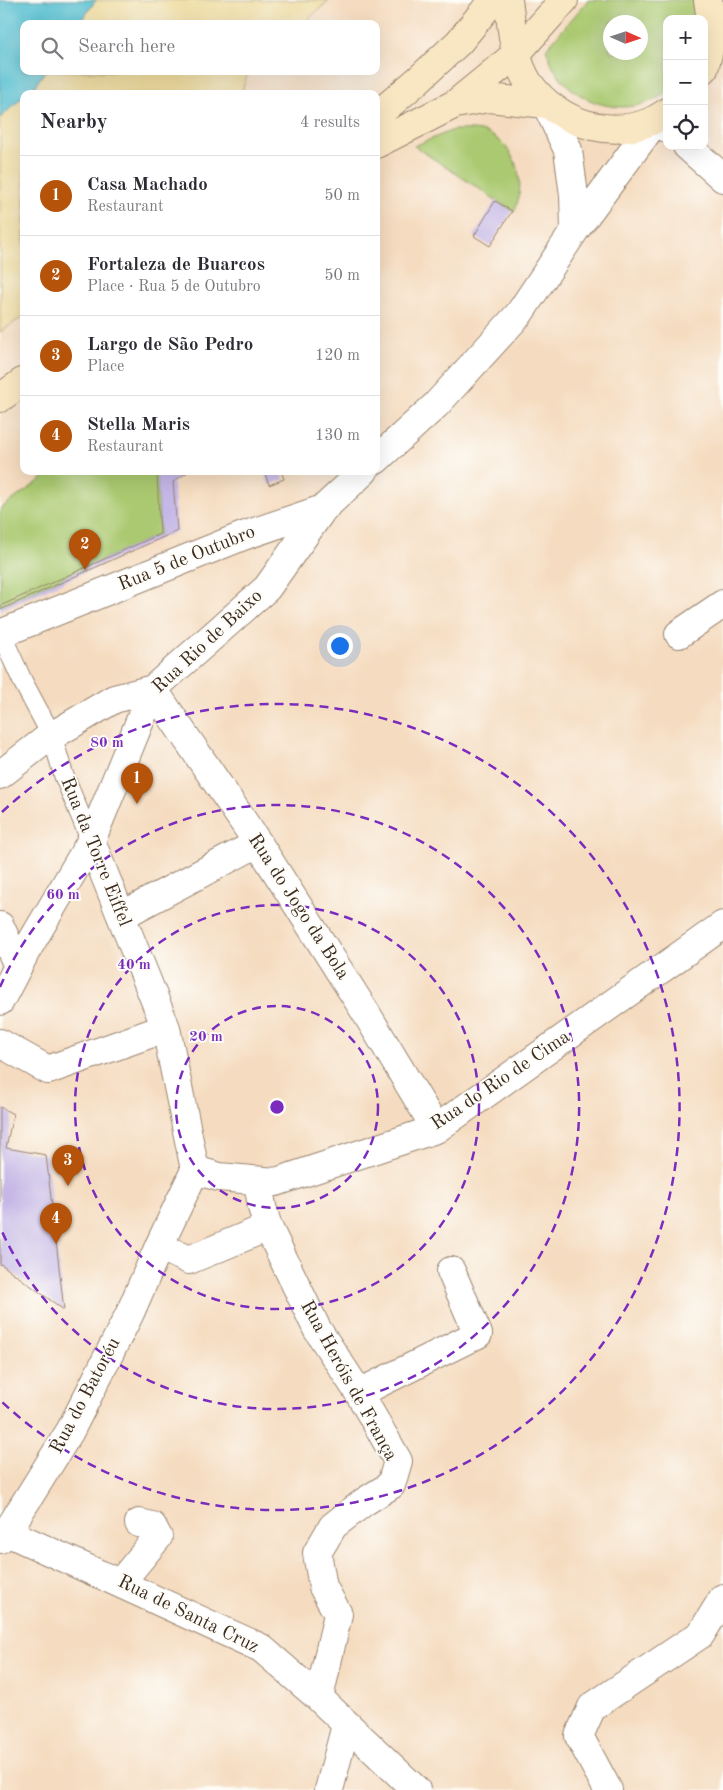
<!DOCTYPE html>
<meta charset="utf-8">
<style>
:root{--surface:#fff;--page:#f7f7f7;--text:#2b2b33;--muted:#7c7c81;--line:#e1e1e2;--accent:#b45309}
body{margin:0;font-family:"Old Standard TT",serif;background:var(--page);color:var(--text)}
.controls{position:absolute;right:15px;top:15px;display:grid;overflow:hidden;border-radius:10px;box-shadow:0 5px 20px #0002}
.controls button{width:45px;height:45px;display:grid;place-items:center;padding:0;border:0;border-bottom:1px solid var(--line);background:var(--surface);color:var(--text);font:25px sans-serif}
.compass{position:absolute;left:603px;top:15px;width:45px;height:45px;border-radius:50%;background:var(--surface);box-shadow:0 5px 20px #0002;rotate:93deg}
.you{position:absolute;left:339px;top:645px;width:18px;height:18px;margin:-12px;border:4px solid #fff;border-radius:50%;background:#1a73e8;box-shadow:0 0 0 8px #1a73e833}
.badge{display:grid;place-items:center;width:32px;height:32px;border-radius:50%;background:var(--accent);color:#fff;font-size:16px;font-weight:700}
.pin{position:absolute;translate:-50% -41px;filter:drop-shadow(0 1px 2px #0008)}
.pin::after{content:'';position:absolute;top:26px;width:18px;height:15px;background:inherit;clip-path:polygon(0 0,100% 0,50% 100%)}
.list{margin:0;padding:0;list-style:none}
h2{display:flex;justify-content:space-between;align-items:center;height:65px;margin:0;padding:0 20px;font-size:21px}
h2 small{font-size:16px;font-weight:400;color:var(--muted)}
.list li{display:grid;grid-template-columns:32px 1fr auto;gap:15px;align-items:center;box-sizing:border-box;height:80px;padding:0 20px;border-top:1px solid var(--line)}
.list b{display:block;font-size:19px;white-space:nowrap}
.list p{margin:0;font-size:16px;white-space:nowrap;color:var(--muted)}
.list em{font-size:16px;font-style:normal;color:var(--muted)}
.icon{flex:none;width:28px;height:28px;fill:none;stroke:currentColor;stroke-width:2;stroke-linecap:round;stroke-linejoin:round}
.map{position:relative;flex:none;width:723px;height:1790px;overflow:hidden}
.search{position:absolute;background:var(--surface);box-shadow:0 5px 20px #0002;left:20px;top:20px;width:360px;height:55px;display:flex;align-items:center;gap:12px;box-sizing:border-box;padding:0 18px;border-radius:10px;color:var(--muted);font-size:19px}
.panel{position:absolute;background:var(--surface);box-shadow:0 5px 20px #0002;left:20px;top:90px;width:360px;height:385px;border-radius:10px}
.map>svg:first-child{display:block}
.green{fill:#aac970;stroke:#727a47;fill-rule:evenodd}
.sand{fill:#eeda9e;stroke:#94825e}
.water{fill:#55bfd1;stroke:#487478}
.building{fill:#c5b7e6}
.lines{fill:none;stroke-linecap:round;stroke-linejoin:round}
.lane-casing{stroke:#98836f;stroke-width:21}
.street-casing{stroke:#98836f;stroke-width:30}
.secondary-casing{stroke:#98836f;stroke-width:30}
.lane{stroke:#fff;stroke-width:19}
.street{stroke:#fff;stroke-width:28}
.secondary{stroke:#f9e7c3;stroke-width:28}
.ring{fill:none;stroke:#7b2cbf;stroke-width:2.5;stroke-dasharray:9 6}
.labels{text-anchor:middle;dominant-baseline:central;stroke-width:4;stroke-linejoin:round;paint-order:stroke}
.street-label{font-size:19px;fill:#3b2a1e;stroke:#fdfcf7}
.centre{fill:#7b2cbf;stroke:#fdfcf7;stroke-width:2.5}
.ring-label{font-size:15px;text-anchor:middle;font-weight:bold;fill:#7b2cbf;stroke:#fdfcf7;stroke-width:4;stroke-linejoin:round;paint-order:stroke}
</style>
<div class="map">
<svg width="723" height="1790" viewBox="0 0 723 1790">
<rect width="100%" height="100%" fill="#fdfcf7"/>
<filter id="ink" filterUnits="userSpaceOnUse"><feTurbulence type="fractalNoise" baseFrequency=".02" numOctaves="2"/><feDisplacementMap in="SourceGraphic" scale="10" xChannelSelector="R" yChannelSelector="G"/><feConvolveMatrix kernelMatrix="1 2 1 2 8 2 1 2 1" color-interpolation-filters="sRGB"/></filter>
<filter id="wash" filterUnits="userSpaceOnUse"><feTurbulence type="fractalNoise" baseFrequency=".0096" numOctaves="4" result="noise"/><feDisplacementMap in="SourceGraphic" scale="20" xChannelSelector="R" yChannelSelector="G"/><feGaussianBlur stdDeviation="1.12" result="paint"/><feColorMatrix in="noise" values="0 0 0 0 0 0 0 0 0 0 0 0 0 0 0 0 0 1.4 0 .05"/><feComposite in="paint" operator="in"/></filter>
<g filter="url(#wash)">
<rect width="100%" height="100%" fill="#f5dcc0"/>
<!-- green -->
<path class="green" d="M 588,0 L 694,0 L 696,6 L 698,19 L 667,19 L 667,92 C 631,119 579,108 555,70 C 551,64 549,56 546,49 ZM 610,22 L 640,22 L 640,52 L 610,52 Z
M 453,130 C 463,130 474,129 484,132 C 516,143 528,183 514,212 L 414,146 Z
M 53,471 L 164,471 L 157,475 L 160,534 L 0,606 L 0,509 Z"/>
<!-- sand -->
<path class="sand" d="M 96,0 L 329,0 L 303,24 L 79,24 Z
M 45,71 L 252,71 L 247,75 L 241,94 L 26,94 L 35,86 Z
M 24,96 L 24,316 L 0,332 L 0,118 Z"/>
<!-- water -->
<path class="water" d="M 0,0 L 96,0 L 79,24 L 24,24 L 24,71 L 45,71 L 35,86 L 26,94 L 24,94 L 24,96 L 0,118 Z"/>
<g id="blocks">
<!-- building -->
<path class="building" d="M 495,201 L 512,211 L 490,246 L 474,236 Z
M 164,471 L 189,471 L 173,482 L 177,531 L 0,610 L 0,606 L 160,534 L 157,475 Z
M 264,471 L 281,471 L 284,479 L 269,485 Z
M 0,1107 L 13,1114 L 6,1148 L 46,1155 L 64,1310 L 1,1264 L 0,1265 Z"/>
</g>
</g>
<g filter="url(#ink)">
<use href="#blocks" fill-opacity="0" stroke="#98836f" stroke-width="1"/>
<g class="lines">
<!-- lane casing -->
<g class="lane-casing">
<path id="lane" d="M 1,634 L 23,682 L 52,736 L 64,776 L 91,841"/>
</g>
<!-- street casing -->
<g class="street-casing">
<path id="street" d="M 546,104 L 568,150 L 574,195 L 575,230
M 687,146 L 723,178
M 376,460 L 436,405 L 519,314 L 575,230 L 657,119 L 667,128
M 0,634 L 243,536 L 323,509 L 364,471
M 679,634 L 723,604
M 153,689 L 258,843 L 366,1013 L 436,1129
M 0,775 L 45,740 L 114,699 L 153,689
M 121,916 L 258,843
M 0,926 L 18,966
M 0,1001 L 25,953 L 91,841 L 153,689 L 267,588 L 323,509
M 0,1043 L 48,1070 L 166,1028
M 195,1170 L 219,1177 L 276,1182 L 436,1129 L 723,925
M 258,1181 L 262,1207 L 268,1227 L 317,1329 L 359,1393 L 398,1461 L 391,1485 L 364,1502 L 333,1526 L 317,1553 L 323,1587 L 338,1614 L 319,1698
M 159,1246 L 189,1260 L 268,1227
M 359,1393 L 478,1334 L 451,1271
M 7,1532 L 261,1648 L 319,1698 L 416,1790
M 0,1539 L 7,1532 L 70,1431 L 130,1313 L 159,1246 L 195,1170 L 166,1028 L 91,841
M 121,1582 L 158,1537 L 152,1526 L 139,1523
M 329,1790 L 346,1725
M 608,1790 L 579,1736 L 592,1707 L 701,1634 L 723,1598"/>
</g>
<!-- secondary casing -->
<g class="secondary-casing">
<path id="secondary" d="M 508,0 C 512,27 513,58 528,82 C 558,126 622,145 667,112
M 704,69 L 713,34 L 708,0
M 455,104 L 489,98 L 546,104
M 376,116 L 417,81 L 459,42 L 493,0
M 376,144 L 455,104 L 516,54 L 564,0
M 0,398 L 24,381"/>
</g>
<!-- lane -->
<use href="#lane" class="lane"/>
<!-- street -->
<use href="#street" class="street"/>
<!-- secondary -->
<use href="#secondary" class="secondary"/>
</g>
</g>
<!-- distance rings -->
<g class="ring">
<circle cx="277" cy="1107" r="101"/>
<circle cx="277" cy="1107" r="202"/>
<path d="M0 987A302 302 0 1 1 0 1227"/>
<path d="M2 812A403 403 0 1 1 2 1402"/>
</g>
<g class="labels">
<!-- street labels -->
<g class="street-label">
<text transform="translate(187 559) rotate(-22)">Rua 5 de Outubro</text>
<text transform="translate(208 642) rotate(-43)">Rua Rio de Baixo</text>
<text transform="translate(95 852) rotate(68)">Rua da Torre Eiffel</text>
<text transform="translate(298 907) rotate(57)">Rua do Jogo da Bola</text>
<text transform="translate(501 1081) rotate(-34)">Rua do Rio de Cima</text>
<text transform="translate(348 1381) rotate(61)">Rua Heróis de França</text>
<text transform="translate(86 1396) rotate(-62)">Rua do Batoréu</text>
<text transform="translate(188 1615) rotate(26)">Rua de Santa Cruz</text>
</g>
</g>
<circle cx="277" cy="1107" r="8" class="centre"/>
<g class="ring-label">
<text x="107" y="747">80 m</text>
<text x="63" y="899">60 m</text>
<text x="134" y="969">40 m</text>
<text x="206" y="1041">20 m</text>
</g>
</svg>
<div class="controls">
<button>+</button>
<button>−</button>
<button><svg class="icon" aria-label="locate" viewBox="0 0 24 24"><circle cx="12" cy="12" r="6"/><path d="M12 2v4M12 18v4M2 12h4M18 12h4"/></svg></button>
</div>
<svg class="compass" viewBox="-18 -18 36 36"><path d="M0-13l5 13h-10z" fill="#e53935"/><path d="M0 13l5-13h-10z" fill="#7c7c81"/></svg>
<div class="you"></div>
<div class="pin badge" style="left:137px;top:804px">1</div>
<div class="pin badge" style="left:85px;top:570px">2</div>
<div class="pin badge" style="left:68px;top:1186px">3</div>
<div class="pin badge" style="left:56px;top:1244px">4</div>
<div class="search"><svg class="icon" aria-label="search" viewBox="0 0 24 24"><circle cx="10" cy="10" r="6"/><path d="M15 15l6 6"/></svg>Search here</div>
<section class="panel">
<h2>Nearby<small>4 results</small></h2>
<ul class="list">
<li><span class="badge">1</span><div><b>Casa Machado</b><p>Restaurant</p></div><em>50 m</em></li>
<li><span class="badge">2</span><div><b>Fortaleza de Buarcos</b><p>Place · Rua 5 de Outubro</p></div><em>50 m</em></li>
<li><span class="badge">3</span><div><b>Largo de São Pedro</b><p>Place</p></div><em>120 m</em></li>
<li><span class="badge">4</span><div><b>Stella Maris</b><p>Restaurant</p></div><em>130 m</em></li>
</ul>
</section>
</div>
